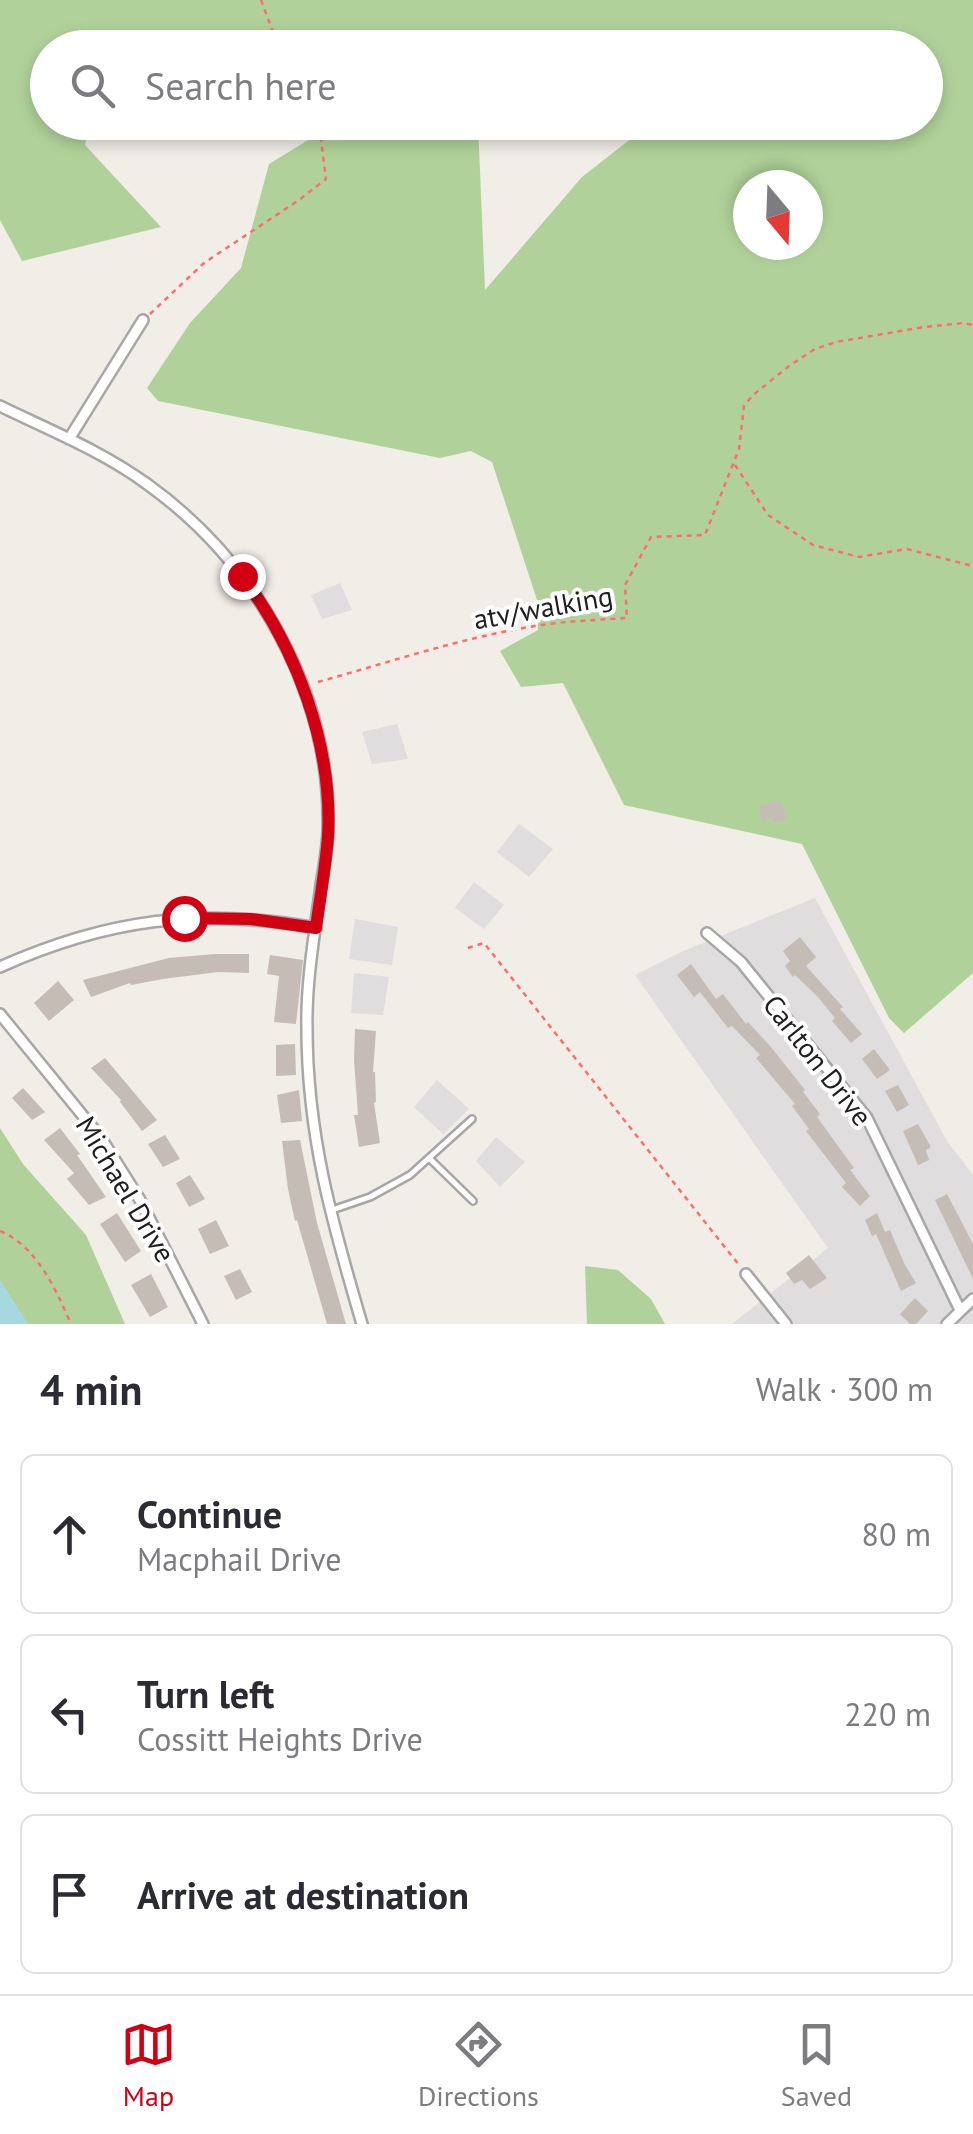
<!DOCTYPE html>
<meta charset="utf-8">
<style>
:root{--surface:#fff;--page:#f2f2f3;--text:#2b2b33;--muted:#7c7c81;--line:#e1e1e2;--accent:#d10013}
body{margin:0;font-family:"PT Sans",sans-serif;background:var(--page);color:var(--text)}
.compass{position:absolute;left:733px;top:170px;width:90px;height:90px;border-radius:50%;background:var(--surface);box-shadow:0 5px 15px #0003;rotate:161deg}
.stop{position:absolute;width:30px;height:30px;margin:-22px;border:8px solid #d10013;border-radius:50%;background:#fff}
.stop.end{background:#d10013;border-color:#fff;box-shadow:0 2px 10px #0008}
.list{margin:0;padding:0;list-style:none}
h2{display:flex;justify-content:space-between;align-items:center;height:130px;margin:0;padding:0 40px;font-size:42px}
h2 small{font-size:32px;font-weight:400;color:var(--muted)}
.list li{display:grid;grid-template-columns:65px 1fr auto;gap:30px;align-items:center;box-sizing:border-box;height:160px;margin:0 20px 20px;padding:0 20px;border:2px solid var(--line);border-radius:15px}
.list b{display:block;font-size:38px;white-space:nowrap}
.list p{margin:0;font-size:32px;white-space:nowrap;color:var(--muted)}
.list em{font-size:32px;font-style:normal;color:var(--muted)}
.icon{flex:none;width:55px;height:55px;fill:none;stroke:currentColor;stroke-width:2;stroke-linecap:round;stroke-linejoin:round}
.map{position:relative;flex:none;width:973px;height:1324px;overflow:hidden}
.search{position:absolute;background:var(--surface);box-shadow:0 5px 15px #0003;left:30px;right:30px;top:30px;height:110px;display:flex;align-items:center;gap:25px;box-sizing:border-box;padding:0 35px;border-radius:55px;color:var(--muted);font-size:38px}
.sheet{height:670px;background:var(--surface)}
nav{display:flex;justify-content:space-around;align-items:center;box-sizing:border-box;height:140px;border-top:2px solid var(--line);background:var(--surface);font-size:28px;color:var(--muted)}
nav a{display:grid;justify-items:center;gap:5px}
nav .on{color:var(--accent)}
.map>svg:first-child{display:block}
.residential{fill:#dfdddd}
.forest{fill:#b0d29a;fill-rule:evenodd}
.water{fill:#a6d8e0}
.building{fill:#c6bcb6}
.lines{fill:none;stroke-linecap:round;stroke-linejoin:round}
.lane-casing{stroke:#a7a7a7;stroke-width:10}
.street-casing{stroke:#a7a7a7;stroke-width:14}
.path{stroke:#ff6c6a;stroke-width:2.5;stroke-dasharray:5 5;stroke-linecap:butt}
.lane{stroke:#fff;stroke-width:5}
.street{stroke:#fff;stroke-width:9}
.route{stroke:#d10013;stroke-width:12}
.labels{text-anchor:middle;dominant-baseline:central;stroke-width:8;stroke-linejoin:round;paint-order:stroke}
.street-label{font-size:28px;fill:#202020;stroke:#fff}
</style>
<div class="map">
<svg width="973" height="1324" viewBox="0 0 973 1324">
<rect width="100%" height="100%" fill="#f1ede7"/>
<!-- residential -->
<path class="residential" d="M 340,583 L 352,610 L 322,619 L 311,595 Z
M 397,724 L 408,759 L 372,764 L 362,732 Z
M 519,824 L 553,849 L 529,877 L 497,852 Z
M 474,882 L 504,905 L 484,929 L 455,908 Z
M 815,898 L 947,1141 L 973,1175 L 973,1324 L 732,1324 L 828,1248 L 635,975 L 681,952 Z
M 355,919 L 398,927 L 392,965 L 349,959 Z
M 354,973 L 389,977 L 383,1015 L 351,1013 Z
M 437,1080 L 469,1109 L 443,1134 L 414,1107 Z
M 496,1137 L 525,1162 L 500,1187 L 476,1161 Z"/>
<!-- forest -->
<path class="forest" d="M 0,0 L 973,0 L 973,973 L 904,1033 L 889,1018 L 802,844 L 624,805 L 563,683 L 521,687 L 500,651 L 538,630 L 538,603 L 492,462 L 471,451 L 440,458 L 158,401 L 147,388 L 190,323 L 241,268 L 269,164 L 336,123 L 478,123 L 485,290 L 582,177 L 651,123 L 926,122 L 926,48 L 48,48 L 48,122 L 147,123 L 88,133 L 85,145 L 161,227 L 22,261 L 0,220 ZM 748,185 L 808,185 L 808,245 L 748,245 Z
M 0,1128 L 23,1164 L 86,1235 L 125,1324 L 0,1324 Z
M 585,1266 L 618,1270 L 651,1299 L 665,1324 L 587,1324 Z"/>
<!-- water -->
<path class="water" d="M 0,1280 L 28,1324 L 0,1324 Z"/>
<!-- building -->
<path class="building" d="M 780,801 L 787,819 L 775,823 L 772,817 L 762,821 L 758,807 Z
M 800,937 L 816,957 L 806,966 L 843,1007 L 840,1009 L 862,1034 L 851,1043 L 832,1021 L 835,1018 L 817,996 L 795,975 L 793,977 L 785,966 L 790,961 L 783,951 Z
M 215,954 L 249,954 L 249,973 L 218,972 L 163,979 L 131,985 L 130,983 L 91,997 L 83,980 L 169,958 Z
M 270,955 L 303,960 L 296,1024 L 274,1022 L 279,976 L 267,974 Z
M 691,964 L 716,999 L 723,994 L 746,1024 L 748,1022 L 771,1047 L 805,1090 L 803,1092 L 820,1114 L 817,1117 L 854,1168 L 850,1170 L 870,1196 L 860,1206 L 842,1187 L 846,1183 L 806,1131 L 809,1129 L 792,1106 L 795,1104 L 756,1058 L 760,1055 L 732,1026 L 728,1028 L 700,992 L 694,997 L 677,975 Z
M 58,981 L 74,1000 L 49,1021 L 34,1003 Z
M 355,1029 L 376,1031 L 373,1072 L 375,1072 L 376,1102 L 374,1103 L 380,1143 L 359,1147 L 354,1115 L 358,1115 L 354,1060 Z
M 295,1044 L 296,1075 L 276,1076 L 276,1045 Z
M 874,1049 L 890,1070 L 877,1079 L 862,1059 Z
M 105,1058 L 157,1120 L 142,1131 L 120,1102 L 121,1100 L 91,1068 Z
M 898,1085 L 909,1105 L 897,1112 L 885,1091 Z
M 23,1088 L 45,1112 L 32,1120 L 12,1098 Z
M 299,1090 L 302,1121 L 281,1123 L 277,1095 Z
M 918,1124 L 931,1147 L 926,1150 L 929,1160 L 918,1165 L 903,1131 Z
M 60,1128 L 80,1154 L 77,1155 L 106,1197 L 89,1205 L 67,1179 L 74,1173 L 44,1140 Z
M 165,1135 L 180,1159 L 163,1167 L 148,1144 Z
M 300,1140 L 317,1223 L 346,1324 L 327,1324 L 297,1220 L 295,1221 L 288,1189 L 282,1141 Z
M 190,1175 L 205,1199 L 189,1207 L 176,1183 Z
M 947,1194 L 973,1244 L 973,1279 L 935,1200 Z
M 117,1213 L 141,1251 L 125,1262 L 100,1224 Z
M 877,1213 L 885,1232 L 890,1230 L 904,1263 L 916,1283 L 901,1291 L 876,1234 L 872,1236 L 865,1220 Z
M 216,1220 L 229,1246 L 210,1254 L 198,1229 Z
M 809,1255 L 827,1278 L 810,1289 L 802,1280 L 794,1284 L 786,1273 Z
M 240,1269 L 252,1292 L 236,1300 L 224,1276 Z
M 151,1274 L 168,1307 L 150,1317 L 131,1285 Z
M 915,1298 L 928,1311 L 916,1324 L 910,1324 L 900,1314 Z"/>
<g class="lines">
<!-- lane casing -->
<g class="lane-casing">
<path id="lane" d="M 429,1158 L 473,1201
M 332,1210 L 370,1197 L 410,1175 L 472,1119"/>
</g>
<!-- street casing -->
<g class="street-casing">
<path id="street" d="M 0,406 C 49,430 102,451 147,484 C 257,563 332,695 328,832 C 327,850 324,868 321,885 C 315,932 306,980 307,1028 C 307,1135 332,1222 362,1324
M 69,439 L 143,320
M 707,933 L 741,962 L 867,1118 L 960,1310
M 0,967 C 107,919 200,907 316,928
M 0,1014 L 101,1138 L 140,1200 L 203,1324
M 746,1274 L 786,1324
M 947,1324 L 973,1299"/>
</g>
<!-- path -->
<path class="path" d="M 261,0 L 279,48
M 150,314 L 204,263 L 299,200 L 326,179 L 321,140 L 308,122
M 735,465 L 768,515 L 813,545 L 859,557 L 907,549 L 973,566
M 318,682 C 390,662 461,638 535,626 C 565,621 596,620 627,618 L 625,585 L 651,537 L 705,535 L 739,449 L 744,406 L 752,396 L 789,366 L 815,349 L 836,342 L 924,327 L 963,323 L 973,325
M 468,948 L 484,943 L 739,1265
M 0,1231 C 37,1246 56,1290 71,1324"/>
<!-- lane -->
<use href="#lane" class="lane"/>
<!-- street -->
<use href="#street" class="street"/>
</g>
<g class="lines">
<!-- route -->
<path class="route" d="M 184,918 L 251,919 L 316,928 C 320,897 326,866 328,836 C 333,746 296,647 242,576"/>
</g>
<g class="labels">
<!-- street labels -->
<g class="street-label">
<text transform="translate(543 607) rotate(-10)">atv/walking</text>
<text transform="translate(818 1060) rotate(52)">Carlton Drive</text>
<text transform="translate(126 1189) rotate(59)">Michael Drive</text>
</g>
</g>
</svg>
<svg class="compass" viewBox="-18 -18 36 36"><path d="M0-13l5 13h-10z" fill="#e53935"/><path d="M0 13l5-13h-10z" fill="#7c7c81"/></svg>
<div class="stop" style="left:184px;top:918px"></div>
<div class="stop end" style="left:242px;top:576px"></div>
<div class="search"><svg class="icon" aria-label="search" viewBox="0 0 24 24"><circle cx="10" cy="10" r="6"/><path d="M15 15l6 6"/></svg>Search here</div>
</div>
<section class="sheet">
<h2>4 min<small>Walk · 300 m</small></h2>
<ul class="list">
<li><svg class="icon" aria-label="ahead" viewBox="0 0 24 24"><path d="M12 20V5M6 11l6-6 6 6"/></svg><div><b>Continue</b><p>Macphail Drive</p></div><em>80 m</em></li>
<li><svg class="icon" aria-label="left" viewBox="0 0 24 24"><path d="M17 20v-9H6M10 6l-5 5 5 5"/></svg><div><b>Turn left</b><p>Cossitt Heights Drive</p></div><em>220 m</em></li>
<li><svg class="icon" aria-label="arrive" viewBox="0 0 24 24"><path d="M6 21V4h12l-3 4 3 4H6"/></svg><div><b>Arrive at destination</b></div></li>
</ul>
</section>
<nav>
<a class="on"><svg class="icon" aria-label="map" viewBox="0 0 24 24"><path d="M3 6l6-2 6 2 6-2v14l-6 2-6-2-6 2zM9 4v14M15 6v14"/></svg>Map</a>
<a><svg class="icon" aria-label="directions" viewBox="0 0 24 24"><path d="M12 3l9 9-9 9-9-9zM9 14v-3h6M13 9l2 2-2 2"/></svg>Directions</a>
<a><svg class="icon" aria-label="saved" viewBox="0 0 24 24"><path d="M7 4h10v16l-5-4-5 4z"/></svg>Saved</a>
</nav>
